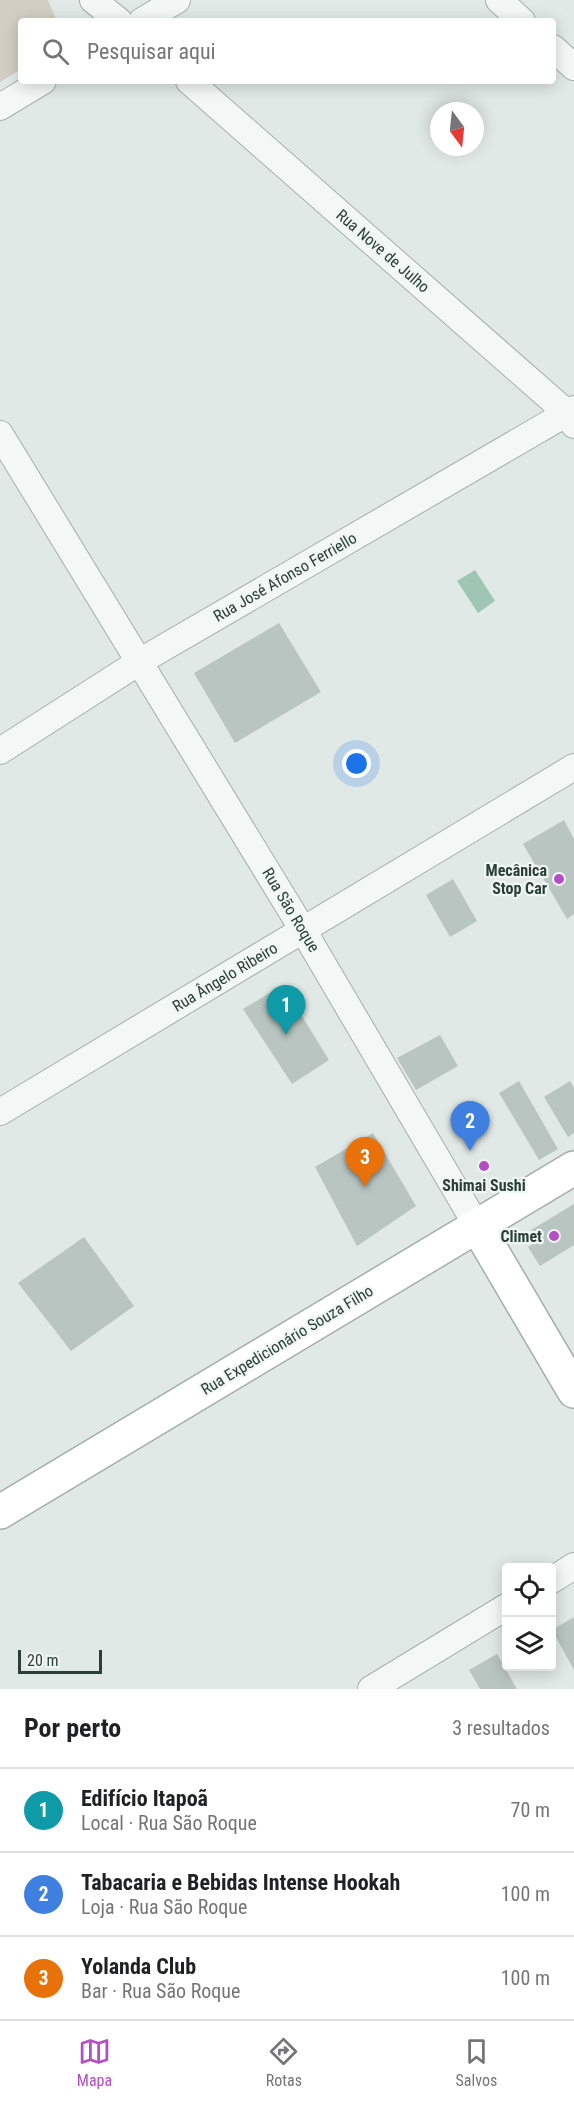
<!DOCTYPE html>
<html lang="pt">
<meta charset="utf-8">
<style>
:root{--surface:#fff;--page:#f6f6f6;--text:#202124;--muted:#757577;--line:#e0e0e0;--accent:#b44ec5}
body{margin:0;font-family:"Roboto Condensed",sans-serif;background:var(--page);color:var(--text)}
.controls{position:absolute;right:18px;bottom:18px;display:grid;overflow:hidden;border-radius:6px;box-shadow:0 3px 15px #0003}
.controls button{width:54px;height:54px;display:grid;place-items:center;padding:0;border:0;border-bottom:2px solid var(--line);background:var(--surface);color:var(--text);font:30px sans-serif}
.compass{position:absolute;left:430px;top:102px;width:54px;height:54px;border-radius:50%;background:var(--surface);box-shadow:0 3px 15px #0003;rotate:165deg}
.scale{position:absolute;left:18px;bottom:15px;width:84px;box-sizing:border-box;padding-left:6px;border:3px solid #2a3f38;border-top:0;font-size:16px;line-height:21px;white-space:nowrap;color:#2a3f38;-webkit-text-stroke:4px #f0f6f4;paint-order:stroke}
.you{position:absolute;left:357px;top:764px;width:21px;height:21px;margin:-15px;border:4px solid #fff;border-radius:50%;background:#1a73e8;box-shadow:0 0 0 9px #1a73e833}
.badge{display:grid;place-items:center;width:39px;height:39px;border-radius:50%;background:var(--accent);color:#fff;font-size:20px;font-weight:700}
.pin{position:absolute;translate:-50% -50px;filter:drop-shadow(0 2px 3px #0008)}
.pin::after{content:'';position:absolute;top:32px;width:21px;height:18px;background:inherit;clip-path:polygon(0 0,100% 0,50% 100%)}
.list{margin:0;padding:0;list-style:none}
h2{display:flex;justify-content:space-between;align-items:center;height:78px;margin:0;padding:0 24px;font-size:26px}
h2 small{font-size:20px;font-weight:400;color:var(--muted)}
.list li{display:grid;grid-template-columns:39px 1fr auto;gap:18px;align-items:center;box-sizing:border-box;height:84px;padding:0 24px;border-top:2px solid var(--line)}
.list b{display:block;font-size:22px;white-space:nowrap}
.list p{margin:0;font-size:20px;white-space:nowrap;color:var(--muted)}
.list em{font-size:20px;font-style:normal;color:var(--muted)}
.icon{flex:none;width:33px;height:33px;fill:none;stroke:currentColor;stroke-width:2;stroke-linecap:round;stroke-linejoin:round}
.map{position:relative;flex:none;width:574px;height:1689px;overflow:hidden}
.search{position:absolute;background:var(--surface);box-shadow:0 3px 15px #0003;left:18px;right:18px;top:18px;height:66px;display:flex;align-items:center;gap:15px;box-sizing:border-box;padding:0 21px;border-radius:6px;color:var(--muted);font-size:22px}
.sheet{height:330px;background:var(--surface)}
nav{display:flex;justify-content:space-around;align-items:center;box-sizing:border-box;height:84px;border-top:2px solid var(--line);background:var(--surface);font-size:16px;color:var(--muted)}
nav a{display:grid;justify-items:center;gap:3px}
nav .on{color:var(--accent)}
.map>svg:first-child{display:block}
.green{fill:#d2cec3}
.water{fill:#9ec6b3}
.building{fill:#b9c5c0}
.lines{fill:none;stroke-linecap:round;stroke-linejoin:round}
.street-casing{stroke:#a3afab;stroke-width:28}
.secondary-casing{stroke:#a3afab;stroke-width:36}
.street{stroke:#f3f7f6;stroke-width:26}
.secondary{stroke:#fff;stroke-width:33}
.poi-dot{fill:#b44ec5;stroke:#f0f6f4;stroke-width:2}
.labels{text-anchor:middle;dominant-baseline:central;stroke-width:4.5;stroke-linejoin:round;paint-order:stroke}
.street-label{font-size:16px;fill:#2a3f38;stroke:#f0f6f4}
.poi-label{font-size:16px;font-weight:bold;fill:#2a3f38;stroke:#f0f6f4;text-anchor:end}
</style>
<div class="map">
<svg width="574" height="1689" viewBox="0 0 574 1689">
<rect width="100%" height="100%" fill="#e1e9e6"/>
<!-- green -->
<path class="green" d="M 0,0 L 48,0 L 56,19 L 56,21 L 21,21 L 21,69 L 0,82 Z"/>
<!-- water -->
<path class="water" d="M 475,570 L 495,601 L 478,613 L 457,581 Z"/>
<!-- building -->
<path class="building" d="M 279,623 L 321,692 L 235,743 L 194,673 Z
M 564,820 L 574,839 L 574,914 L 567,919 L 523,844 Z
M 453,879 L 477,921 L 450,937 L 426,895 Z
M 283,985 L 329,1060 L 292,1084 L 243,1009 Z
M 440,1035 L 458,1066 L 416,1090 L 397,1058 Z
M 519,1081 L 558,1149 L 539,1160 L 499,1093 Z
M 570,1081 L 574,1088 L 574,1133 L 568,1137 L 544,1097 Z
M 373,1133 L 416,1206 L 357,1246 L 315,1167 Z
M 574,1204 L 574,1245 L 540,1266 L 528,1247 L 538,1241 L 531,1230 Z
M 84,1237 L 134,1306 L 71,1351 L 18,1283 Z
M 574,1617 L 574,1670 L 552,1630 Z
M 497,1654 L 517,1689 L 480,1689 L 469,1670 Z"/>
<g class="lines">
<!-- street casing -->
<g class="street-casing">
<path id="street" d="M 93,0 L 119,21
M 499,0 L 522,21
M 142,21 L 177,0
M 553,48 L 574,67
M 189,81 L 567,413 L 574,425
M 0,107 L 43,81
M 0,434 L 303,930 L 477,1226
M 0,751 L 139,662 L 574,409
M 0,1112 L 574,767
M 552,1580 L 574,1566
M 371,1689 L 506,1607"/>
</g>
<!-- secondary casing -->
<g class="secondary-casing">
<path id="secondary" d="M 477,1226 L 574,1391
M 0,1512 L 574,1168"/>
</g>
<!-- street -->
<use href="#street" class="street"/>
<!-- secondary -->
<use href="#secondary" class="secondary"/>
</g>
<!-- markers -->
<g class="poi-dot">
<circle cx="559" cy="879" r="6"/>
<circle cx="484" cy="1166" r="6"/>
<circle cx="554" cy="1236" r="6"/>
</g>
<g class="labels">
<!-- street labels -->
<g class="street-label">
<text transform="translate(383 251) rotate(41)">Rua Nove de Julho</text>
<text transform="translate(285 577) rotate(-30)">Rua José Afonso Ferriello</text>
<text transform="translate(291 910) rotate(59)">Rua São Roque</text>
<text transform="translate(225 977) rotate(-31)">Rua Ângelo Ribeiro</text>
<text transform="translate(287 1340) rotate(-31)">Rua Expedicionário Souza Filho</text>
</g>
<!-- poi labels -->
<g class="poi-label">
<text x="547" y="870">Mecânica<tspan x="547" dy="18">Stop Car</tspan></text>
<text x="484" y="1185" text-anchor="middle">Shimai Sushi</text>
<text x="542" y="1236">Climet</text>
</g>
</g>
</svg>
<div class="controls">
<button><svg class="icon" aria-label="locate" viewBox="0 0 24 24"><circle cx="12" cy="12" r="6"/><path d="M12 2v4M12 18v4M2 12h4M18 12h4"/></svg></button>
<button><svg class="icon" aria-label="layers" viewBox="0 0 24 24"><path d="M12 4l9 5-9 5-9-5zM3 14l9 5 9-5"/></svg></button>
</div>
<svg class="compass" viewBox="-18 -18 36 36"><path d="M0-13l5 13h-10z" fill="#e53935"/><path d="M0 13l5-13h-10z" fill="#757577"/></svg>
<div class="scale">20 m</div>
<div class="you"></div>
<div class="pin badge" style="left:286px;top:1035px;background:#0f9aa8">1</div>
<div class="pin badge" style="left:470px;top:1151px;background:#3f7fe0">2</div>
<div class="pin badge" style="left:365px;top:1187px;background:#e8710a">3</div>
<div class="search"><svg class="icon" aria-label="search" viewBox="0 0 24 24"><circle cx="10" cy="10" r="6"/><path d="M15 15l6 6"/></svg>Pesquisar aqui</div>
</div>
<section class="sheet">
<h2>Por perto<small>3 resultados</small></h2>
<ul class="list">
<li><span class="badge" style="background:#0f9aa8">1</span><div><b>Edifício Itapoã</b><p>Local · Rua São Roque</p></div><em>70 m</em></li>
<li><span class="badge" style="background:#3f7fe0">2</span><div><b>Tabacaria e Bebidas Intense Hookah</b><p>Loja · Rua São Roque</p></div><em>100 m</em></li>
<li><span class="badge" style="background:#e8710a">3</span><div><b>Yolanda Club</b><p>Bar · Rua São Roque</p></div><em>100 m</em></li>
</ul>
</section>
<nav>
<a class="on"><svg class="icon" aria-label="map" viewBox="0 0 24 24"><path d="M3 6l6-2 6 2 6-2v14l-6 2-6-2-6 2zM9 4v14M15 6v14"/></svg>Mapa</a>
<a><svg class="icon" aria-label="directions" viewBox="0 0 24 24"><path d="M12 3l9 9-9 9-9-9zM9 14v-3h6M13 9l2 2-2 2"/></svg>Rotas</a>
<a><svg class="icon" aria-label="saved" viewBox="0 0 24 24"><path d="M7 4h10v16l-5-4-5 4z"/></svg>Salvos</a>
</nav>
